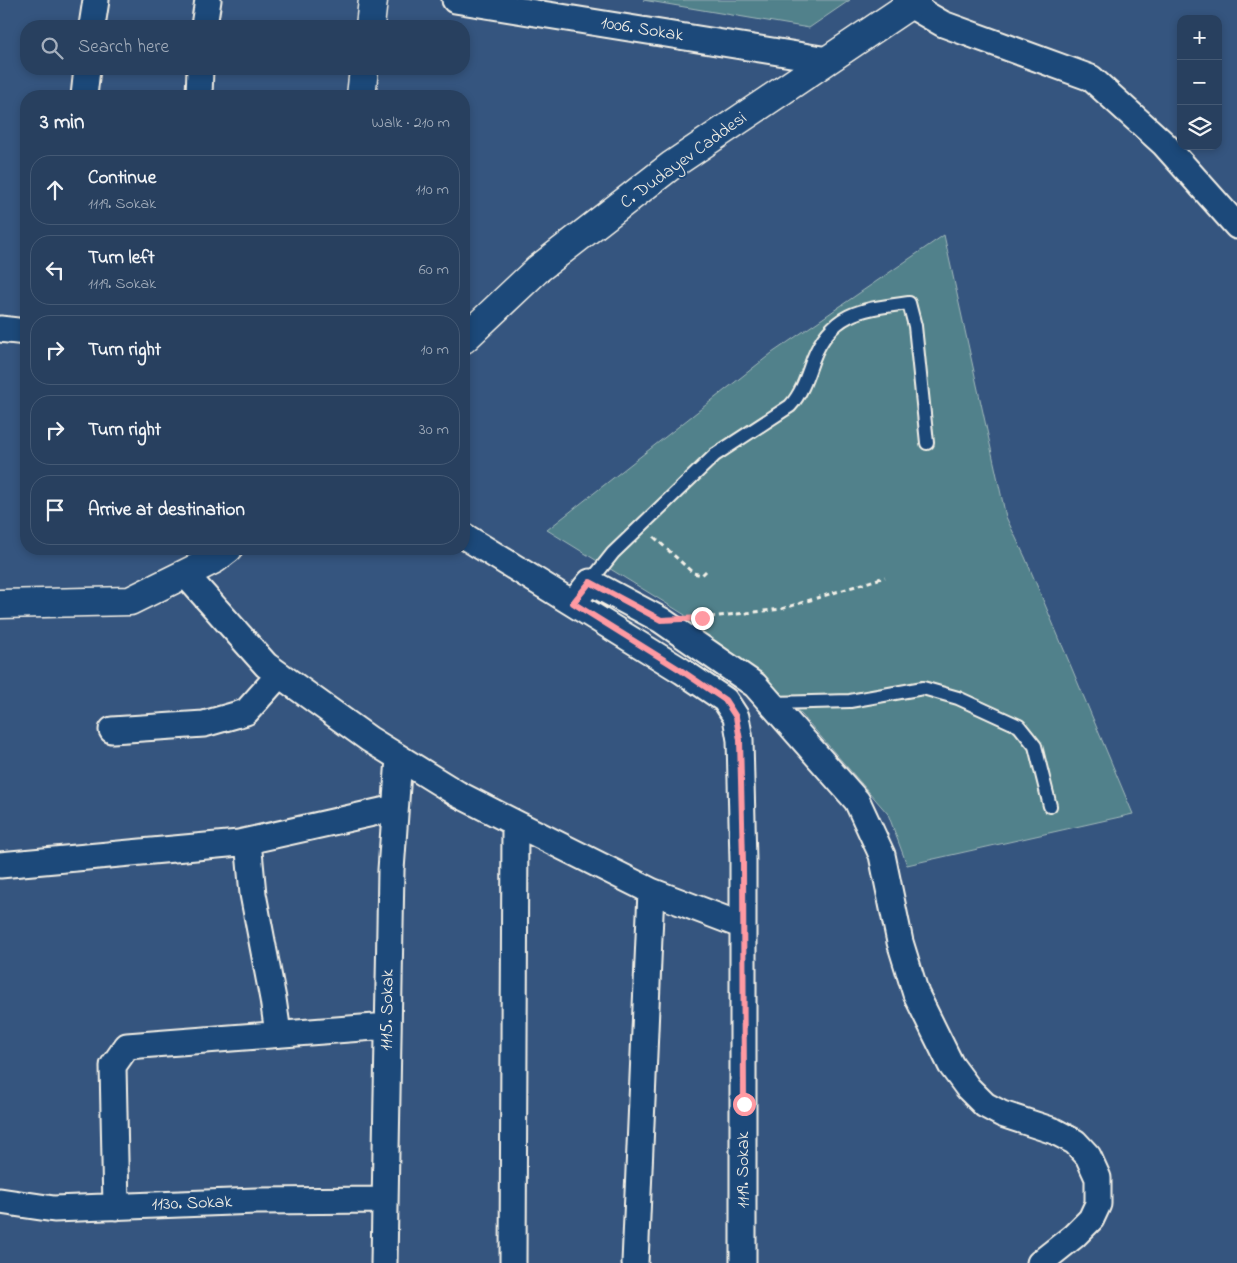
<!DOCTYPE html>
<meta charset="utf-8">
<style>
:root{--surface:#28405f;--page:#344b68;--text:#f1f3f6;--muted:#a5afbd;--line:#445974}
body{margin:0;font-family:"Indie Flower",sans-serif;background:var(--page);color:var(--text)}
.controls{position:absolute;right:15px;top:15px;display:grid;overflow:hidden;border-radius:10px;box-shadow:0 2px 8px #0003}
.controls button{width:45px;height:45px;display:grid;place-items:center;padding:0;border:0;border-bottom:1px solid var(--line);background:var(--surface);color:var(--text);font:25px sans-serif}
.stop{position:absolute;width:15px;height:15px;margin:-11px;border:4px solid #ff9aa2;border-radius:50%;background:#fff}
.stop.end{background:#ff9aa2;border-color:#fff;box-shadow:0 1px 5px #0008}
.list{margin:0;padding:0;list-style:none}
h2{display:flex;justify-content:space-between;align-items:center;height:65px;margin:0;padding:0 20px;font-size:21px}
h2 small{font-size:16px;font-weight:400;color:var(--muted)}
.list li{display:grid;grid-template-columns:32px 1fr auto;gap:15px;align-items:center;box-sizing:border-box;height:70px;margin:0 10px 10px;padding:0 10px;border:1px solid var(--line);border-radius:20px}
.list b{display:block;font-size:19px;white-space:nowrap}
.list p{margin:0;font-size:16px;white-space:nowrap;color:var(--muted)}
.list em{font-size:16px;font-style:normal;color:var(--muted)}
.icon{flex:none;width:28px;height:28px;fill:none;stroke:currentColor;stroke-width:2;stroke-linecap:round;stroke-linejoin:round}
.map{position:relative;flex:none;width:1237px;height:1263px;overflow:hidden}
.search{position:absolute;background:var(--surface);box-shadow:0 2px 8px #0003;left:20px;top:20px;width:450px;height:55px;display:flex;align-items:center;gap:12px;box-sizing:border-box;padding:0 18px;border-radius:20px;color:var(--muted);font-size:19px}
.panel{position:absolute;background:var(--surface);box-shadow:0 2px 8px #0003;left:20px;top:90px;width:450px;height:465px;border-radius:20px}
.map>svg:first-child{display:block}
.green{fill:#51818b;stroke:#a2b9ba}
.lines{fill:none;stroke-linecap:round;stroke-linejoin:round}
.service-casing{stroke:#f4f1e8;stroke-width:16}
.minor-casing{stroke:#f4f1e8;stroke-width:29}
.tertiary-casing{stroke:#f4f1e8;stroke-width:31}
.path{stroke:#f4f1e8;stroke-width:3;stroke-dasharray:5 4;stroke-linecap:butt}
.service{stroke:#1f4a7a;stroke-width:12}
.minor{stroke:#1f4a7a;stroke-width:25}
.tertiary{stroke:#1f4a7a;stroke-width:28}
.route{stroke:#ff9aa2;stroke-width:6}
.labels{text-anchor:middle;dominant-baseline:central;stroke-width:4;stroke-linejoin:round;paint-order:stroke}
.street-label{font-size:18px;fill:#f4f1e8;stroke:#1f4a7a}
</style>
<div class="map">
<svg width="1237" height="1263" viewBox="0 0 1237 1263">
<rect width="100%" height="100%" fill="#35557f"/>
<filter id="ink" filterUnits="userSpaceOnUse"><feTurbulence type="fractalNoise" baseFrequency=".02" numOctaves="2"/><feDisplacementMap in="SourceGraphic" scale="10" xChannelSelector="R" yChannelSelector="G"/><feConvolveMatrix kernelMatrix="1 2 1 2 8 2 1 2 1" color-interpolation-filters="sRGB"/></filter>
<g filter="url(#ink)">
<!-- green -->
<path class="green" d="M 643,0 L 850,0 L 809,28 Z
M 944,235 L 1006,517 L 1025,557 L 1133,814 L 907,865 L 888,814 L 802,715 L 781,693 L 682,626 L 685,615 L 547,530 L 772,353 Z"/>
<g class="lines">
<!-- service casing -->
<g class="service-casing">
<path id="service" d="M 590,582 L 613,553 L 715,455 L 790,406 C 802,393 807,376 813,359 C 832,310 865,309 909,303 L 915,326 L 927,443
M 773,703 L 850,701 L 923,688 L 958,698 L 1019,726 L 1035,746 L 1050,806"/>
</g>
<!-- minor casing -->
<g class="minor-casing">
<path id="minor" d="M 455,0 L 828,60
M 910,5 L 943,24 L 1091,78 L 1164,144 L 1237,226
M 92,26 L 96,0
M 204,26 L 208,0
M 84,96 L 87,69
M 199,96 L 200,69
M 0,329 L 26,332
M 464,536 L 682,671 L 725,700 L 736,717 L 740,740 L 743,861 L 743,1263
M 185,574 L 266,665 L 369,739 L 458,794 L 515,823 L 651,891 L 743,926
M 573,603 L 590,582 L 661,620 L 755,685 L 857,801 L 882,855 L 900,942 L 916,994 L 951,1065 L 968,1088 L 985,1105 L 1002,1114 L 1054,1131 L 1075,1142 L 1088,1156 L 1098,1178 L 1098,1204 L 1091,1219 L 1074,1236 L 1040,1263
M 112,730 L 204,724 L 246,712 L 279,675
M 248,841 L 253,894 L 273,999 L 278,1033
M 0,865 L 239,843 L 395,808
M 0,1201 L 54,1209 L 256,1201 L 385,1200
M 116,1207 L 113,1066 L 127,1046 L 388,1026
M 384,1263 L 391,870 L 399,758
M 513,1263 L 515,823
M 635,1263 L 651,891"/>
</g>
<!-- tertiary casing -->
<g class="tertiary-casing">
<path id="tertiary" d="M 370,26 L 373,0
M 361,96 L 364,69
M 464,339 L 538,269 L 672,165 L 917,0
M 0,604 L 130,601 L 215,559 L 228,549"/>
</g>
<!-- path -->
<path class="path" d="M 654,537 L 693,573 L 702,575 L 708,569
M 701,618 L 781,609 L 885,577"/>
<!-- service -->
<use href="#service" class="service"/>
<!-- minor -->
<use href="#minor" class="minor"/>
<!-- tertiary -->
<use href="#tertiary" class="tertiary"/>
</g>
</g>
<g class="lines" filter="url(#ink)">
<!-- route -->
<path class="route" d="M 702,618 L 661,620 L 590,582 L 573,603 L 682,671 L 725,700 L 736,717 L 740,740 L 743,862 L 744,1104"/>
</g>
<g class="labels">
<!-- street labels -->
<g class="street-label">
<text transform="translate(642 30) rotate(9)">1006. Sokak</text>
<text transform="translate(684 161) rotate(-36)">C. Dudayev Caddesi</text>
<text transform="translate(388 1010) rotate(-89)">1115. Sokak</text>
<text transform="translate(744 1170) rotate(-90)">1119. Sokak</text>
<text transform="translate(192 1204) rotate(-2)">1130. Sokak</text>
</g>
</g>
</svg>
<div class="controls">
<button>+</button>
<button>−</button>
<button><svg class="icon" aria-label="layers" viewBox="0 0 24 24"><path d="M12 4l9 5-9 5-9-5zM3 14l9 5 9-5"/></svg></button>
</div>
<div class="stop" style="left:744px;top:1104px"></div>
<div class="stop end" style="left:702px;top:618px"></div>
<div class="search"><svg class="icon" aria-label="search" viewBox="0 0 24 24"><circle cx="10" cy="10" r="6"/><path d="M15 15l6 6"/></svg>Search here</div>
<section class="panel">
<h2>3 min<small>Walk · 210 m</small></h2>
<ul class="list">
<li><svg class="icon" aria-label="ahead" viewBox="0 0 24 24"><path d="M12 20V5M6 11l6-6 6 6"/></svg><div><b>Continue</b><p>1119. Sokak</p></div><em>110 m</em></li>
<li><svg class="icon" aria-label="left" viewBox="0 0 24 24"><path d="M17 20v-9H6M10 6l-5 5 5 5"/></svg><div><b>Turn left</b><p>1119. Sokak</p></div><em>60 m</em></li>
<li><svg class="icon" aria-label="right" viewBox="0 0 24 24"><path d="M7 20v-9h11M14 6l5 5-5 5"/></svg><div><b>Turn right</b></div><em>10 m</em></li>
<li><svg class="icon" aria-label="right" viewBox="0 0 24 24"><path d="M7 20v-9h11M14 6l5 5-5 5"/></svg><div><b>Turn right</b></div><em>30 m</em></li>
<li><svg class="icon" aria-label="arrive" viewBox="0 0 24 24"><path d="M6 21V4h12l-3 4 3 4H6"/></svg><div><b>Arrive at destination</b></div></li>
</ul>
</section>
</div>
